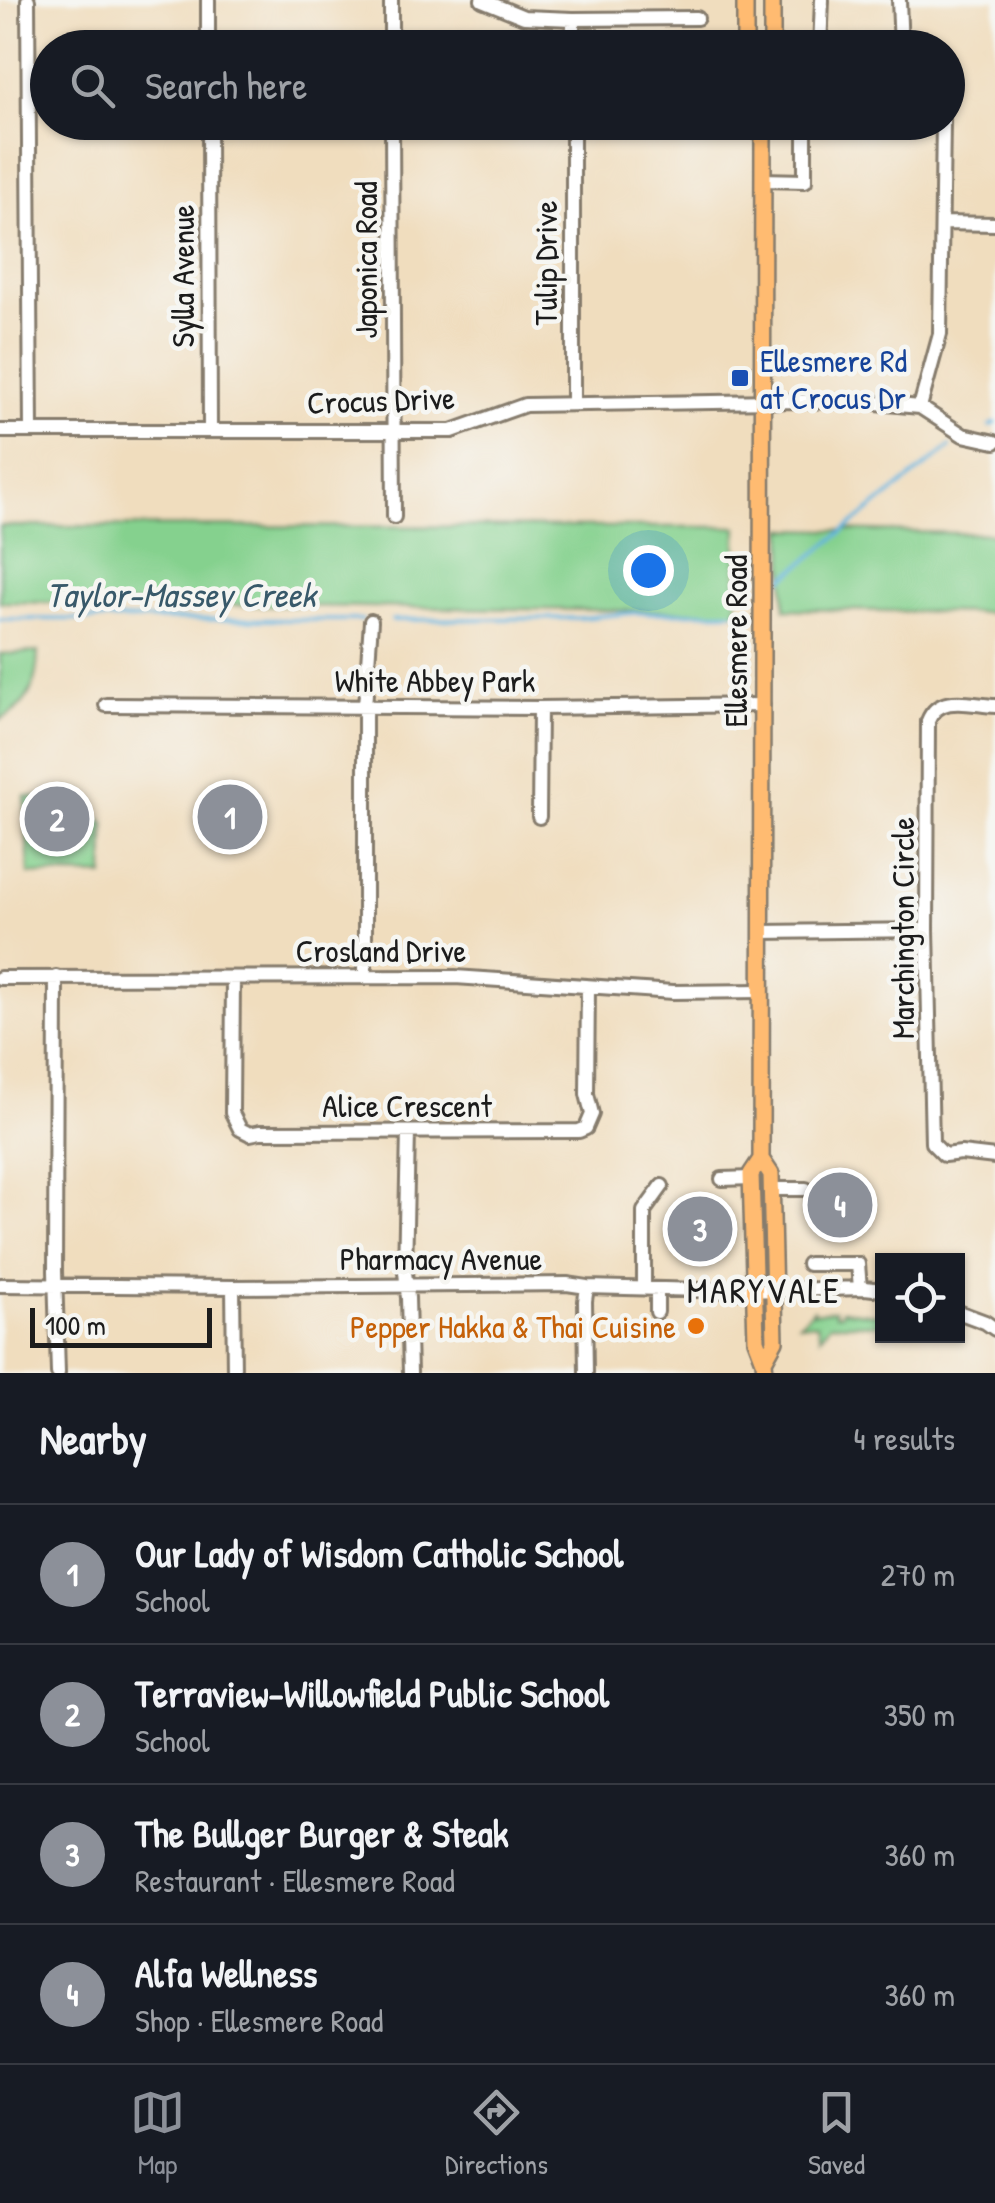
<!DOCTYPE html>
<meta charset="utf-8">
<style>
:root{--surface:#171b24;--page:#20242c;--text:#f1f3f6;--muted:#9ea1a6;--line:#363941;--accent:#8c9099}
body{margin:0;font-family:"Patrick Hand",sans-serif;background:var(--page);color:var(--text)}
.controls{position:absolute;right:30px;bottom:30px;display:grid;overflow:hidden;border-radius:0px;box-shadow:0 2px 8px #0004}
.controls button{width:90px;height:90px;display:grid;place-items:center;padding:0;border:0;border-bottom:2px solid var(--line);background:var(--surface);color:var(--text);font:50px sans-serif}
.scale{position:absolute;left:30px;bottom:25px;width:182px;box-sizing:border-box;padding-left:10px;border:5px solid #1c1c1c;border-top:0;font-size:28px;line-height:35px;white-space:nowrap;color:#1c1c1c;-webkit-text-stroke:8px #f6f6f2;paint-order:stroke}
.you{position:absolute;left:648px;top:570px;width:35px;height:35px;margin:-25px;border:8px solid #fff;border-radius:50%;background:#1a73e8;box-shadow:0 0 0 15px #1a73e833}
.badge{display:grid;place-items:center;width:65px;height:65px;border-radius:50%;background:var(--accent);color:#fff;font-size:32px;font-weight:700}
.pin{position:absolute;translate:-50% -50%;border:5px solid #fff;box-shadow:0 2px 10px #0006}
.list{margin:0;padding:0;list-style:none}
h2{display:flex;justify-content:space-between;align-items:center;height:130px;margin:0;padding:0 40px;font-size:42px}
h2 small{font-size:32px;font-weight:400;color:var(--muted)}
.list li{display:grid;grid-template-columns:65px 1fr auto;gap:30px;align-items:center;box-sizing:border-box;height:140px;padding:0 40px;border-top:2px solid var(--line)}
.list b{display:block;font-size:38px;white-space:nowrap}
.list p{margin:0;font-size:32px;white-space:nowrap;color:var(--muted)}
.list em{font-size:32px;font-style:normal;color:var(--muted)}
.icon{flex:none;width:55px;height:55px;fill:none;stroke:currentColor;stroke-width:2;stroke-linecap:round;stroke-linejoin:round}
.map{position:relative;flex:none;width:995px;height:1373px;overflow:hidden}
.search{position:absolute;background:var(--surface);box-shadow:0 2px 8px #0004;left:30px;right:30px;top:30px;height:110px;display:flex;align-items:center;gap:25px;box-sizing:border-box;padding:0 35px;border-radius:55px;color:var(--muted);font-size:38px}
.sheet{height:690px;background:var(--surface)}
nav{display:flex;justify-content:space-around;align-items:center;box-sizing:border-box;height:140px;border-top:2px solid var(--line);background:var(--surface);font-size:28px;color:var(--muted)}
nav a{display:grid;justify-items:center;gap:5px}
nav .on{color:var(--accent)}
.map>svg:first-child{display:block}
.green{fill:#85d18e;stroke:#507655;stroke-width:2.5}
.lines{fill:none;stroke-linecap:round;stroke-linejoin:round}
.stream{stroke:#63b4de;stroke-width:4}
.minor-casing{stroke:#867c6d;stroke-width:18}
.major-casing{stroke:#867c6d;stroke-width:20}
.minor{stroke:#fff;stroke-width:12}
.major{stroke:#ffbb71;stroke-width:15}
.transit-dot{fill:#1a4fb4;stroke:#f6f6f2;stroke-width:4}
.food-dot{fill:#e8710a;stroke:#f6f6f2;stroke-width:4}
.labels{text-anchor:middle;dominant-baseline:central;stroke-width:9;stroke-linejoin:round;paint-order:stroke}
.street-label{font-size:32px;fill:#1c1c1c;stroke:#f6f6f2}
.transit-label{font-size:32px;fill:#164399;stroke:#f6f6f2;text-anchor:start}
.food-label{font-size:32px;fill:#c56008;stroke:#f6f6f2;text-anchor:end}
.water-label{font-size:35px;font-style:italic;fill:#38596a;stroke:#f6f6f2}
.neighbourhood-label{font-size:35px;letter-spacing:2.5px;fill:#1c1c1c;stroke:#f6f6f2}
</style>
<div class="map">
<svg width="995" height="1373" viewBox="0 0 995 1373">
<rect width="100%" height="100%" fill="#f6f6f2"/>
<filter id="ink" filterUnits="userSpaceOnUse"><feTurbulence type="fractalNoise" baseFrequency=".01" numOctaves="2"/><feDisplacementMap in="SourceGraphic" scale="20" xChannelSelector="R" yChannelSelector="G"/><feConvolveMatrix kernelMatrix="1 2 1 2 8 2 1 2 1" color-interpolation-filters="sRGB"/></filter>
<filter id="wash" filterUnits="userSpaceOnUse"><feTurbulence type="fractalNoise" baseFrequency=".0048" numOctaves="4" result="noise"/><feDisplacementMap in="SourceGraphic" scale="40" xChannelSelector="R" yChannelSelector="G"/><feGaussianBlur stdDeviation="2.25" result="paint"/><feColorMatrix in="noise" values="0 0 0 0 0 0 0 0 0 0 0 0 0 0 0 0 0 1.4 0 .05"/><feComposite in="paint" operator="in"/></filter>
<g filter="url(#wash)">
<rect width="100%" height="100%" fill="#f0ddbe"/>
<!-- green -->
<path class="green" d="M 0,526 L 737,527 L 737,612 L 0,602 Z
M 784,529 L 995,534 L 995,613 L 785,609 Z
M 38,652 C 37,684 30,705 0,720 L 0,654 Z
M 25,796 L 80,801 L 105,823 L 104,876 L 29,874 Z
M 813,1310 L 813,1313 L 835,1310 L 835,1314 L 841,1314 L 842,1310 L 882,1315 L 882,1324 L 830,1324 L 820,1337 L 817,1324 L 799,1323 Z"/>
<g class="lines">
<!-- stream -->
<path class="stream" d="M 990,426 L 995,423
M 783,579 L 950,447
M 0,619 L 362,620
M 392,620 L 581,618 L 633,613 L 732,612"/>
</g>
</g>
<g filter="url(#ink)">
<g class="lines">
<!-- minor casing -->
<g class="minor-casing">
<path id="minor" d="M 28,0 L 31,431
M 208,0 L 208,48
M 391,0 L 391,48
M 482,0 L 524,17 L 573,19 L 697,18
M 899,0 L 901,48
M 573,48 L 573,19
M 820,48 L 822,0
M 209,122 L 210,430
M 392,122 L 394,517
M 573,122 L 573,403
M 762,180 L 805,181 L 805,122
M 942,223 L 995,224
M 920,407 L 940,334 L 943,122
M 0,431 L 452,431 L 525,405 L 780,401 L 865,402 L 920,407 L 963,435 L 995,442
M 106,705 L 540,708 L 763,705
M 995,706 C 971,705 939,693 928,721 L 927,930 L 932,1143 L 944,1155 L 961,1153 L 995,1157
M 539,817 L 540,708
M 761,932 L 927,930
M 365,976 L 365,707 L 371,621
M 56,977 L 55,1271 L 58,1373
M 0,978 L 455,977 L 673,992 L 762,991
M 233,978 L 232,1113 L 240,1129 L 250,1134 L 260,1132 L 579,1131 L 586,1128 L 592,1114 L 587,1094 L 588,987
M 408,1132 L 405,1272 L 408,1298 L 410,1373
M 722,1179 L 752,1178
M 771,1189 L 806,1189
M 808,1264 L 858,1264 L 860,1288
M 0,1285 L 233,1287 L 567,1284 L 587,1287 L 740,1291 L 865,1288 L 882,1290
M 233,1287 L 234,1373
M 644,1288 L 644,1211 L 662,1186
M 657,1289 L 657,1312
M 958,1312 L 985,1322 L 995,1329
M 586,1373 L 585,1301 L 587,1287"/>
</g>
<!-- major casing -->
<g class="major-casing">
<path id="major" d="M 745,0 L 745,48
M 772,0 L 772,48
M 763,122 C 761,468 763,814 761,1159 L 751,1174 L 756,1340 L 764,1361 L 765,1373
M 761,1159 L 771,1174 L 775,1341 L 764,1361"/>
</g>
<!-- minor -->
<use href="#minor" class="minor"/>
<!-- major -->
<use href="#major" class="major"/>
</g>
</g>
<!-- markers -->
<rect class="transit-dot" x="730" y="368" width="20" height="20" rx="5"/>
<circle class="food-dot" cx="696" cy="1326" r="10"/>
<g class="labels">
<!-- street labels -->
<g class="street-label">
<text transform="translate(365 260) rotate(-90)">Japonica Road</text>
<text transform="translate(545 263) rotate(-90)">Tulip Drive</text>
<text transform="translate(182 276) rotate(-90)">Sylla Avenue</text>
<text transform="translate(381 400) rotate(-2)">Crocus Drive</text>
<text transform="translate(735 641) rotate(-90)">Ellesmere Road</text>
<text x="435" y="680">White Abbey Park</text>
<text transform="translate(902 928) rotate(-90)">Marchington Circle</text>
<text x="381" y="950">Crosland Drive</text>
<text x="407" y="1105">Alice Crescent</text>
<text x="441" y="1258">Pharmacy Avenue</text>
</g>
<!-- transit labels -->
<g class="transit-label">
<text x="760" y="360">Ellesmere Rd<tspan x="760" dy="37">at Crocus Dr</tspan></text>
</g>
<!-- food labels -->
<g class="food-label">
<text x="676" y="1326">Pepper Hakka &amp; Thai Cuisine</text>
</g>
<!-- water labels -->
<g class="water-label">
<text x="181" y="594">Taylor-Massey Creek</text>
</g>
<!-- neighbourhood labels -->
<g class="neighbourhood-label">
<text x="764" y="1290">MARYVALE</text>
</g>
</g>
</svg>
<div class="controls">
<button><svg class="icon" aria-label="locate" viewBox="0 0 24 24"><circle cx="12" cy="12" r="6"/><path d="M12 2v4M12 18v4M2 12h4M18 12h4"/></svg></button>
</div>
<div class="scale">100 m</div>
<div class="you"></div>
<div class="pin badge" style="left:230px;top:817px">1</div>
<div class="pin badge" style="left:57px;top:819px">2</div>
<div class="pin badge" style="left:700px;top:1229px">3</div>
<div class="pin badge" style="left:840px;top:1205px">4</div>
<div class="search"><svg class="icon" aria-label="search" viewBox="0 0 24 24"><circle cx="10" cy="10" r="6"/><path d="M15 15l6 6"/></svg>Search here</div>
</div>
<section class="sheet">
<h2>Nearby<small>4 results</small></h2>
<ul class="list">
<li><span class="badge">1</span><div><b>Our Lady of Wisdom Catholic School</b><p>School</p></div><em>270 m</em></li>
<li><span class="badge">2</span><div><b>Terraview-Willowfield Public School</b><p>School</p></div><em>350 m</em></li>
<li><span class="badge">3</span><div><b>The Bullger Burger &amp; Steak</b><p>Restaurant · Ellesmere Road</p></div><em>360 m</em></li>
<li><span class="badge">4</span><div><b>Alfa Wellness</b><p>Shop · Ellesmere Road</p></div><em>360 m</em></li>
</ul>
</section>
<nav>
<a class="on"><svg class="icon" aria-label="map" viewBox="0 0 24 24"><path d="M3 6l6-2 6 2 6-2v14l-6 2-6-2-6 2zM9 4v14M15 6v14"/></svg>Map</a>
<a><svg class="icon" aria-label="directions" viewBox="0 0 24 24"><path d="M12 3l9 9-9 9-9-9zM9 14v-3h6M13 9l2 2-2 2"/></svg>Directions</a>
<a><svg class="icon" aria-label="saved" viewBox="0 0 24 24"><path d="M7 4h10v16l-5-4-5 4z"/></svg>Saved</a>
</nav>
